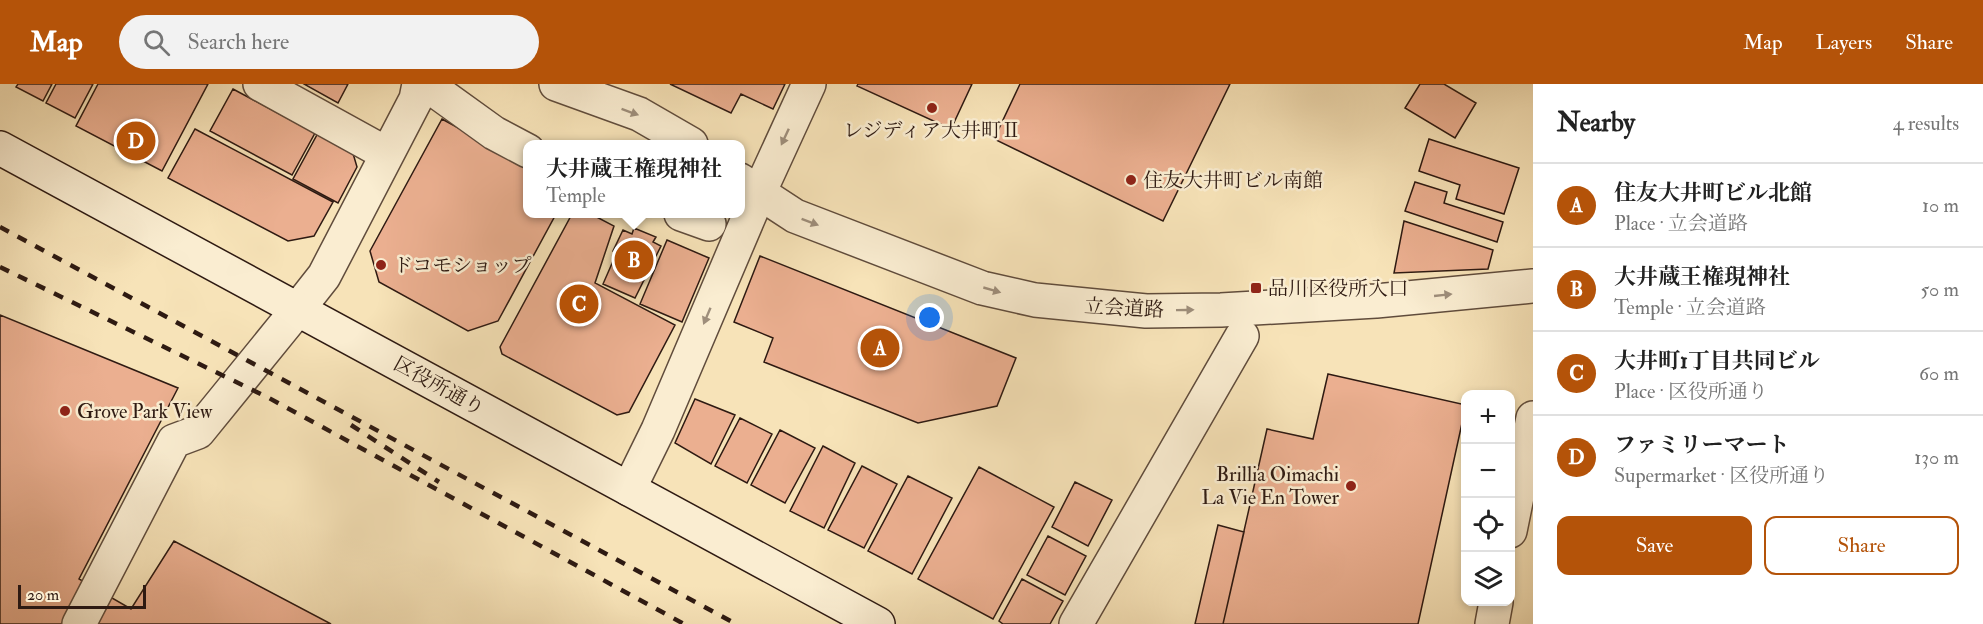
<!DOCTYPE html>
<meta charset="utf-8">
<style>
:root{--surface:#fff;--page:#f2f2f2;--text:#222;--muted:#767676;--line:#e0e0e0;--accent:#b45309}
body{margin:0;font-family:"IM FELL Double Pica","Noto Serif JP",serif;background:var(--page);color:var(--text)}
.controls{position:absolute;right:18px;bottom:18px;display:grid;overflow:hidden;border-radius:12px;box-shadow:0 3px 9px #0003}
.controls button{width:54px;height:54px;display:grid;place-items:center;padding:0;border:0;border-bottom:2px solid var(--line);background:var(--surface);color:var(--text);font:30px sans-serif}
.scale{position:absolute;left:18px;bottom:15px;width:128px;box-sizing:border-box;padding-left:6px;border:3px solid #2e1a12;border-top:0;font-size:16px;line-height:21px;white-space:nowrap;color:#2e1a12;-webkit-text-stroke:4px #faedd1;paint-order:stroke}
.you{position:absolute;left:930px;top:234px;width:21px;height:21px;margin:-15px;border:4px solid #fff;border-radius:50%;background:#1a73e8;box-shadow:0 0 0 9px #1a73e833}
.badge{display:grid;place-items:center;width:39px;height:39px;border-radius:50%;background:var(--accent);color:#fff;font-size:20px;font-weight:700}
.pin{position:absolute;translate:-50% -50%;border:3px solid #fff;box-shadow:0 2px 6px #0006}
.popup{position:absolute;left:523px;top:56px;width:222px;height:78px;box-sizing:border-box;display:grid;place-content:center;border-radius:12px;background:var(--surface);filter:drop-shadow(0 2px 4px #0005);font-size:20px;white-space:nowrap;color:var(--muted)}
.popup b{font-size:22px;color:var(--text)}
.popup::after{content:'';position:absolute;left:50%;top:100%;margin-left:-12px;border:12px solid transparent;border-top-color:var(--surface)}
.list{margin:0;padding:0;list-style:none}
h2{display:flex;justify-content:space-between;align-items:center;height:78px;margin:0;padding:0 24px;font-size:26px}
h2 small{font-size:20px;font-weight:400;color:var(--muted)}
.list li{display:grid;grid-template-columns:39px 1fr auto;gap:18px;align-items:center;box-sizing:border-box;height:84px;padding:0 24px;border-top:2px solid var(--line)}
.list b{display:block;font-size:22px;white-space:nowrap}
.list p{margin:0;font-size:20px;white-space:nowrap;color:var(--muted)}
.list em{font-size:20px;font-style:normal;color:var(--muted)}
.actions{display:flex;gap:12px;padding:18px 24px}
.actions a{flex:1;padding:14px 0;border:2px solid var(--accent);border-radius:12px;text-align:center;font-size:21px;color:var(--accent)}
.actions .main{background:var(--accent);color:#fff}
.icon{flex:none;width:33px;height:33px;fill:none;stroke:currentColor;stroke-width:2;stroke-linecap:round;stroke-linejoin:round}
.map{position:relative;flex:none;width:1533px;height:540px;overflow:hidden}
header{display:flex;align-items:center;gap:36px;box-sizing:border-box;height:84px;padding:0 30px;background:var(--accent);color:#fff}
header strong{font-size:28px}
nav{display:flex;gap:33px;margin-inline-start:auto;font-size:21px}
.search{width:420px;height:54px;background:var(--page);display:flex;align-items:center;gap:15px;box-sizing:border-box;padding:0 21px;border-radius:33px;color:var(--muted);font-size:22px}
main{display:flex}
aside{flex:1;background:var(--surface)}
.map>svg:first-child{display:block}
.building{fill:#ebaf90;stroke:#2e1a12;stroke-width:1.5}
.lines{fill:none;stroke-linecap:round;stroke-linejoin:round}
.pedestrian-casing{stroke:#604c3c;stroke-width:36}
.minor-casing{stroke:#604c3c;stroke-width:36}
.tertiary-casing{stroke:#604c3c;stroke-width:36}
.secondary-casing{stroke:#2e1a12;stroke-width:36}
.pedestrian{stroke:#faedd1;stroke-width:33}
.minor{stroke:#faedd1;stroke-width:33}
.tertiary{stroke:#faedd1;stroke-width:33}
.secondary{stroke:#faedd1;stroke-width:33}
.rail{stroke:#2e1a12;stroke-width:4.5;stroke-dasharray:10 10;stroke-linecap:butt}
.oneway{fill:#9e8e7b}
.poi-dot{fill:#8f2418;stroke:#faedd1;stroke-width:2}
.labels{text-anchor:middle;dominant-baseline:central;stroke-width:5;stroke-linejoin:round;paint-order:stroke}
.poi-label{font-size:20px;fill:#2e1a12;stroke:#faedd1;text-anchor:start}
.street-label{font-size:20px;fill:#2e1a12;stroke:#faedd1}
</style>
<header>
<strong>Map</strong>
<div class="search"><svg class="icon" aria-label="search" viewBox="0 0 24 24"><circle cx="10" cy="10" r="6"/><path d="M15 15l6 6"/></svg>Search here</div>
<nav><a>Map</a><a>Layers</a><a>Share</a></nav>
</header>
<main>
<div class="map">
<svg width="1533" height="540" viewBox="0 0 1533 540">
<rect width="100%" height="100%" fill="#f7e3b8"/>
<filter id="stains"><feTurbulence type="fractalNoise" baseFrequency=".00333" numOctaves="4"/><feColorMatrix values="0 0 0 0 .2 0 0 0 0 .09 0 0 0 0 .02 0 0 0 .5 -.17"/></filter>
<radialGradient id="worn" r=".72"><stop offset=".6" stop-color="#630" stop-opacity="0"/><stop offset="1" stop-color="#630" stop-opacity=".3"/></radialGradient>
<!-- building -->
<path class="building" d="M 18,0 L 52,0 L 43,17 L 16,3 Z
M 56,0 L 93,0 L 75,34 L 46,19 Z
M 98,0 L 208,0 L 162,87 L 76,42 Z
M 304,0 L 348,0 L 338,19 Z
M 670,0 L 785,0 L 773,25 L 741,10 L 731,29 Z
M 858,0 L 972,0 L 951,45 L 857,2 Z
M 1020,0 L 1230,0 L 1163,137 L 994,55 Z
M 1420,0 L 1444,0 L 1476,19 L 1455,54 L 1405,24 Z
M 233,5 L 315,49 L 292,91 L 210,47 Z
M 442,35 L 528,82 L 528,130 L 556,130 L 498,237 L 468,247 L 379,198 L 370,167 Z
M 195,45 L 333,118 L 314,152 L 288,157 L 168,94 Z
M 318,49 L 352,66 L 357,83 L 338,119 L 293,95 Z
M 1429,55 L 1519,84 L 1504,130 L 1456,115 L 1460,101 L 1419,87 Z
M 1415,98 L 1447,108 L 1444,119 L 1503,138 L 1497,158 L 1405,127 Z
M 572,130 L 591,130 L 614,142 L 595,199 L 675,241 L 629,328 L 617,331 L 502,270 L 500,263 Z
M 1404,137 L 1493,166 L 1488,185 L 1394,189 Z
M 634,144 L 656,153 L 653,158 L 661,162 L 635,214 L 603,200 L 617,168 L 613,167 L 623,146 L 632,150 Z
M 667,156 L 709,174 L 682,238 L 640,220 Z
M 760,172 L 1016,274 L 997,322 L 918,339 L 764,278 L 773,254 L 734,238 Z
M 0,231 L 178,304 L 79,495 L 131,525 L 174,457 L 331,540 L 0,540 Z
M 1328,290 L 1466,321 L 1418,540 L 1223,540 L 1267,345 L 1313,355 Z
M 695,315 L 735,331 L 711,380 L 675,359 Z
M 740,334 L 772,350 L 747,399 L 715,382 Z
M 780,346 L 815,364 L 785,419 L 751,401 Z
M 823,362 L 855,379 L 824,444 L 790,427 Z
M 862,382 L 897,400 L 864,464 L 828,446 Z
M 979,383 L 1054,423 L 993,535 L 918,495 Z
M 908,392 L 952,414 L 912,490 L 868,467 Z
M 1075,398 L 1112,416 L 1088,462 L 1052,443 Z
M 1218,441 L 1244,448 L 1223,540 L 1195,540 Z
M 1048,452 L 1086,472 L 1065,511 L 1027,491 Z
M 1022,495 L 1063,517 L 1050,540 L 1003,540 L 999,537 Z"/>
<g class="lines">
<!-- pedestrian casing -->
<g class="pedestrian-casing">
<path id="pedestrian" d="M 426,0 L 494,49 L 528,67
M 681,130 L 709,140
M 1076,540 L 1242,252"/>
</g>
<!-- minor casing -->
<g class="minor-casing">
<path id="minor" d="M 260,0 L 387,70
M 298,225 L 324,192 L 416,15 L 419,0
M 629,405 L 658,346 L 759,109 L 809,0"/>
</g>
<!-- tertiary casing -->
<g class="tertiary-casing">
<path id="tertiary" d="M 556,0 L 639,30 L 691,60
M 740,96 L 795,132 L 982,204 L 1035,216 L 1146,227 L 1221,226 L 1376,217 L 1533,202
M 1510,447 L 1533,334
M 79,540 L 174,357 L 198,348 L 298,225
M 1492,540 L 1496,518"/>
</g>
<!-- secondary casing -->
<g class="secondary-casing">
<path id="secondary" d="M 0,64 L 878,540"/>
</g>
<!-- pedestrian -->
<use href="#pedestrian" class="pedestrian"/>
<!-- minor -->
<use href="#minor" class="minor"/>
<!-- tertiary -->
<use href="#tertiary" class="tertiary"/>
<!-- secondary -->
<use href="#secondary" class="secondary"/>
<!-- rail -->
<path class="rail" d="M 0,143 L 736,540
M 0,183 L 269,314 L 684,540
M 351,341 L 439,398"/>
</g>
<!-- one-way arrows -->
<defs><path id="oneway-solid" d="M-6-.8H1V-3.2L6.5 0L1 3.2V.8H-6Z" transform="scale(1.5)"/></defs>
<g class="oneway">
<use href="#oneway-solid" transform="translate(630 28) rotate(20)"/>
<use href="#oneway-solid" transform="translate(785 53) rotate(115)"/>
<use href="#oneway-solid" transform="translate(810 138) rotate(21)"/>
<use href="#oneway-solid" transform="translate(992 206) rotate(16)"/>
<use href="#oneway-solid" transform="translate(1443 211) rotate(-6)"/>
<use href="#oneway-solid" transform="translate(1185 226) rotate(-1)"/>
<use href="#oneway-solid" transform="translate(707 232) rotate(113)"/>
</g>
<!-- markers -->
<g class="poi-dot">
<circle cx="932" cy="24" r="6"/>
<circle cx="1131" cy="96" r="6"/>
<circle cx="381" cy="181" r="6"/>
<rect x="1250" y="198" width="12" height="12" rx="3"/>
<circle cx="65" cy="327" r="6"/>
<circle cx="1351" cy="402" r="6"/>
</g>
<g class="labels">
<!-- poi labels -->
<g class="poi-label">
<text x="932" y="46" text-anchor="middle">レジディア大井町Ⅱ</text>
<text x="1143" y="96">住友大井町ビル南館</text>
<text x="393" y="181">ドコモショップ</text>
<text x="1268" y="204">品川区役所入口</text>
<text x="77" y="327">Grove Park View</text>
<text x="1339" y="390" text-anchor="end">Brillia Oimachi<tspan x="1339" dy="23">La Vie En Tower</tspan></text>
</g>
<!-- street labels -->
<g class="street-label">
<text transform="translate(1124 224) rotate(3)">立会道路</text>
<text transform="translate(439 302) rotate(29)">区役所通り</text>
</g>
</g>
<rect width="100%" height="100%" filter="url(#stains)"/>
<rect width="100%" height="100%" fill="url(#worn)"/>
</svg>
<div class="controls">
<button>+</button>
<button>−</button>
<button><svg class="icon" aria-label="locate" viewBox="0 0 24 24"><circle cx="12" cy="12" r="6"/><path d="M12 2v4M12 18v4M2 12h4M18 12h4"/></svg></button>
<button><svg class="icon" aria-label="layers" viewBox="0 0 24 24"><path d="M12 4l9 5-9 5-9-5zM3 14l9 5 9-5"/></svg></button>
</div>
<div class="scale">20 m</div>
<div class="you"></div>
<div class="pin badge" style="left:880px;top:264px">A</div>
<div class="pin badge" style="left:634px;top:176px">B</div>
<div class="popup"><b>大井蔵王権現神社</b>Temple</div>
<div class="pin badge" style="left:579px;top:220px">C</div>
<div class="pin badge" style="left:136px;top:57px">D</div>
</div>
<aside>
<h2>Nearby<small>4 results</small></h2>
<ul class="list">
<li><span class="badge">A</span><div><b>住友大井町ビル北館</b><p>Place · 立会道路</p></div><em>10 m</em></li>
<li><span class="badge">B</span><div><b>大井蔵王権現神社</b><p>Temple · 立会道路</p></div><em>50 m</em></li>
<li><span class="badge">C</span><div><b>大井町1丁目共同ビル</b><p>Place · 区役所通り</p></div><em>60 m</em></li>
<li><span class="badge">D</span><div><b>ファミリーマート</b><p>Supermarket · 区役所通り</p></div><em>130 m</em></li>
</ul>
<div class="actions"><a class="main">Save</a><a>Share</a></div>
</aside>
</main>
